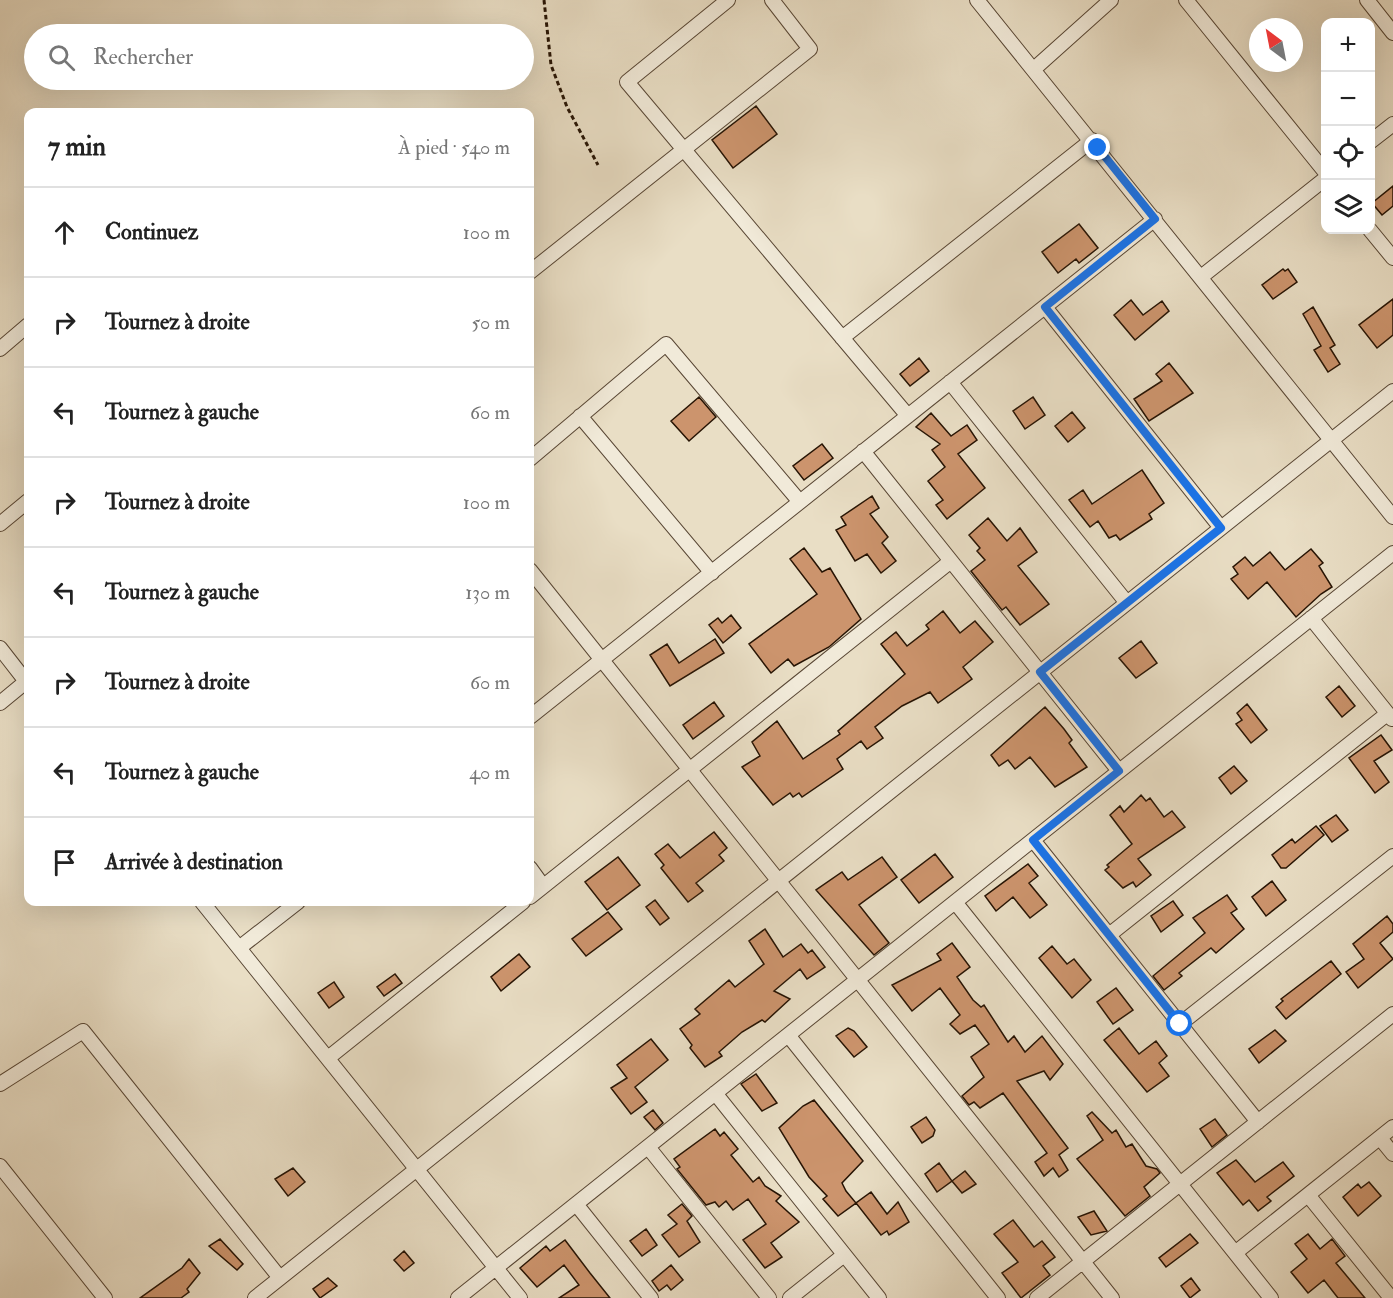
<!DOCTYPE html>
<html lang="fr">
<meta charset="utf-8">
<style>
:root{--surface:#fff;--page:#f6f6f6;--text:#222;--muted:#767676;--line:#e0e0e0}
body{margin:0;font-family:"IM FELL Double Pica",serif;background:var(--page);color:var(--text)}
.controls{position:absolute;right:18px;top:18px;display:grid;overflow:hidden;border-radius:12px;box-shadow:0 6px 24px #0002}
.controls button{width:54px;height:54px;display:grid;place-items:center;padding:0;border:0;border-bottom:2px solid var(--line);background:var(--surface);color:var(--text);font:30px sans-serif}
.compass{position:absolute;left:1249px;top:18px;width:54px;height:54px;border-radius:50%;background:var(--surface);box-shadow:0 6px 24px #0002;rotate:328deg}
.stop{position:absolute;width:18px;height:18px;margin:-14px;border:4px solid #1a73e8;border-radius:50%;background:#fff}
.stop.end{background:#1a73e8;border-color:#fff;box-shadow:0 2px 6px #0008}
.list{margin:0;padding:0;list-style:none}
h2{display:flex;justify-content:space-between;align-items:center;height:78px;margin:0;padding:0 24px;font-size:26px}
h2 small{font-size:20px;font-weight:400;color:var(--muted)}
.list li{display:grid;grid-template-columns:39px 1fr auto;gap:18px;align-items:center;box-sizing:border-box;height:90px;padding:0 24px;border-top:2px solid var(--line)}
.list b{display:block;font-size:22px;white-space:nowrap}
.list em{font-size:20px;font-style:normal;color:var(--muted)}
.icon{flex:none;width:33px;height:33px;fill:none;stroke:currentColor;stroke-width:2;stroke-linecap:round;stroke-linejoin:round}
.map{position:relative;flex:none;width:1393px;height:1298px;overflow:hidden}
.search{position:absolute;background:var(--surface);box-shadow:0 6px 24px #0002;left:24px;top:24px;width:510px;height:66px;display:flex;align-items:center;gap:15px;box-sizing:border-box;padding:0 21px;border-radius:33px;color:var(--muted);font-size:22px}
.panel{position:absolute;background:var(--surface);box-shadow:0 6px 24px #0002;left:24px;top:108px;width:510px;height:798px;border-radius:12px}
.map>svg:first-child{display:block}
.building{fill:#cc946d;stroke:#271404;stroke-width:1.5}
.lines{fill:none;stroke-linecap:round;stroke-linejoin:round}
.minor-casing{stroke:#584634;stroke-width:16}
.path{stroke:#271404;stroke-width:3;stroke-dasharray:4.5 3;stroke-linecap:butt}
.minor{stroke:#f1ead9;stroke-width:14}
.route{stroke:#1a73e8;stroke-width:8}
</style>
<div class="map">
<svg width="1393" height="1298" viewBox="0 0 1393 1298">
<rect width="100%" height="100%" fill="#e9dec5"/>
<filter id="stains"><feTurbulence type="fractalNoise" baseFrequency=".00333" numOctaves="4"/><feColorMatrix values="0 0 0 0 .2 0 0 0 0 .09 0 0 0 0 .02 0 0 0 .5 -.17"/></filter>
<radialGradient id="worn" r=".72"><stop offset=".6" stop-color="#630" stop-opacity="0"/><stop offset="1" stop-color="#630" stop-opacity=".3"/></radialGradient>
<!-- building -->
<path class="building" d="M 756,106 L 777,134 L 733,168 L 712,140 Z
M 1393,186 L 1393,206 L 1382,215 L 1372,203 Z
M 1079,224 L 1098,248 L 1079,263 L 1076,259 L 1058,273 L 1042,252 Z
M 1283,269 L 1285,271 L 1288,269 L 1297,282 L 1273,299 L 1262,285 Z
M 1393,299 L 1393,335 L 1377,348 L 1359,325 Z
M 1131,300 L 1143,315 L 1162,301 L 1169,311 L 1135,340 L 1114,315 Z
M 1313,307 L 1335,345 L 1330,348 L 1340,364 L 1328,372 L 1314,350 L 1321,346 L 1303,314 Z
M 919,358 L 929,371 L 910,386 L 900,374 Z
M 1169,363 L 1193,393 L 1149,421 L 1134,399 L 1162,381 L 1156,374 Z
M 699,397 L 716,417 L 689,441 L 671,421 Z
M 1033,397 L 1045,415 L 1025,429 L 1013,411 Z
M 1072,412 L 1085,428 L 1068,442 L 1055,426 Z
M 931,413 L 951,436 L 967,425 L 977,440 L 958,454 L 985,488 L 947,519 L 936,505 L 943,500 L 928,481 L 945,467 L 932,450 L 940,444 L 916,427 Z
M 822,444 L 833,458 L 804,480 L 793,466 Z
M 1142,470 L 1164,503 L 1149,514 L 1152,519 L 1120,540 L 1116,535 L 1109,538 L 1098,521 L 1090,527 L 1069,500 L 1083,490 L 1092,504 Z
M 872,496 L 879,508 L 870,514 L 888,537 L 882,543 L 896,561 L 881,573 L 867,554 L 855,561 L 836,530 L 846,525 L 841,517 Z
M 988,518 L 1007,541 L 1020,528 L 1037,552 L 1018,566 L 1049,604 L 1020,625 L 1006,607 L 1002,610 L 971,571 L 985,560 L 977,551 L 980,548 L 969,535 Z
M 804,548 L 822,572 L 830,568 L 861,619 L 829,647 L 794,666 L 788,659 L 771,673 L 749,644 L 817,594 L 790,559 Z
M 1311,549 L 1323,563 L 1319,566 L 1332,587 L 1321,594 L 1296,617 L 1267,582 L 1248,599 L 1231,579 L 1238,574 L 1233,567 L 1245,557 L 1253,566 L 1270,552 L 1285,570 Z
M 943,611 L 960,633 L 975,621 L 993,642 L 963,667 L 972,679 L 938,703 L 930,692 L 902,706 L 875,727 L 883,738 L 867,749 L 861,741 L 837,759 L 843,769 L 802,797 L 799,793 L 793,797 L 790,793 L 773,805 L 742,767 L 760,756 L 752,742 L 777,721 L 803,759 L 840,734 L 838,731 L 905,674 L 881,644 L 896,632 L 907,646 L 929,629 L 926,625 Z
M 731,615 L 741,628 L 723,643 L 709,625 L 718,618 L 722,623 Z
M 715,639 L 724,653 L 670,686 L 650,655 L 667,644 L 679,663 Z
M 1141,641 L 1157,663 L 1136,678 L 1119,658 Z
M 1339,686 L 1355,706 L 1342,717 L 1326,697 Z
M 714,702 L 724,716 L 693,739 L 683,725 Z
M 1247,704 L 1267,730 L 1251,743 L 1236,724 L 1242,720 L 1237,713 Z
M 1045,707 L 1064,729 L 1072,740 L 1069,743 L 1087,767 L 1055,787 L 1030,757 L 1015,769 L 1008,760 L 999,766 L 991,755 Z
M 1381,735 L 1392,750 L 1374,761 L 1389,782 L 1375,793 L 1349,758 Z
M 1234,766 L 1247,781 L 1231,794 L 1219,778 Z
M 1141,795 L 1146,801 L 1150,798 L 1164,817 L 1172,811 L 1185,827 L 1138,859 L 1151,875 L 1136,887 L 1133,882 L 1123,888 L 1105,870 L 1109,867 L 1107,865 L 1132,844 L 1110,815 L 1120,806 L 1124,812 Z
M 1336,815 L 1348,830 L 1332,842 L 1320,826 Z
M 1316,826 L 1324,835 L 1286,868 L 1281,868 L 1272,855 L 1292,839 L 1295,843 Z
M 714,832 L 727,848 L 719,855 L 724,861 L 696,883 L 703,891 L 688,902 L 661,868 L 664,865 L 655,854 L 668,844 L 680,858 Z
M 935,854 L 953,877 L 919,903 L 901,880 Z
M 618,857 L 640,885 L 607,910 L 585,882 Z
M 882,857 L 897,877 L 859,905 L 889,943 L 874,955 L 816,890 L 842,872 L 848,880 Z
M 1028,864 L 1038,876 L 1029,883 L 1047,905 L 1030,918 L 1013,897 L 996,911 L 985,896 Z
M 1272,881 L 1286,900 L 1266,916 L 1252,897 Z
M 1227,895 L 1237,909 L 1231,913 L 1244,929 L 1216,953 L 1211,948 L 1179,973 L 1182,976 L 1164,990 L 1153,976 L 1205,933 L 1193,918 Z
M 655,900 L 669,918 L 660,925 L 646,907 Z
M 1173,901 L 1183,915 L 1161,932 L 1151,916 Z
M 608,912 L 622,929 L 586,956 L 572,939 Z
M 1387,916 L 1393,924 L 1393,932 L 1380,943 L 1393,959 L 1358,988 L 1346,972 L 1364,959 L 1353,944 Z
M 765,929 L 783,957 L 801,944 L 808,953 L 812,950 L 825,967 L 807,979 L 800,969 L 774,991 L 790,999 L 765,1022 L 762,1020 L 742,1032 L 719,1052 L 722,1056 L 705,1067 L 690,1048 L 692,1045 L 680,1029 L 700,1014 L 695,1009 L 729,980 L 735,987 L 764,964 L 749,941 Z
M 952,943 L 970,967 L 957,977 L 973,1000 L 981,1007 L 984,1005 L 1008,1042 L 1014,1036 L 1025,1052 L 1042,1036 L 1063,1064 L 1050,1080 L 1044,1071 L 1017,1081 L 1068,1148 L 1059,1155 L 1068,1170 L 1059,1177 L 1053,1168 L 1044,1176 L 1035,1162 L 1047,1153 L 1003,1093 L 980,1108 L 974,1102 L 969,1105 L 962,1096 L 984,1077 L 971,1057 L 989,1044 L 975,1025 L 960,1034 L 950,1024 L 960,1015 L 940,988 L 912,1011 L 892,985 L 941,960 L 937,954 Z
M 1052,946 L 1067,964 L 1074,959 L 1091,980 L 1072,998 L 1039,958 Z
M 519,954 L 530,967 L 501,991 L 491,977 Z
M 1331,961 L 1341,974 L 1286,1019 L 1276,1007 L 1283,1001 L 1281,999 Z
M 395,974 L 402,983 L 384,996 L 377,987 Z
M 334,982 L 344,997 L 329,1008 L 318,993 Z
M 1116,988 L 1133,1010 L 1113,1024 L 1097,1002 Z
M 848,1028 L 854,1031 L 867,1047 L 854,1057 L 836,1036 Z
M 1119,1028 L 1139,1054 L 1156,1041 L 1167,1056 L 1159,1063 L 1169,1076 L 1147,1092 L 1104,1040 Z
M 1275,1030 L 1286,1041 L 1259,1063 L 1249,1049 Z
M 651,1039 L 668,1060 L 635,1087 L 647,1102 L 631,1114 L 611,1088 L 627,1078 L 617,1065 Z
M 756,1074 L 777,1103 L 762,1111 L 741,1084 Z
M 814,1100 L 863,1161 L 842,1183 L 846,1191 L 856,1203 L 838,1216 L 823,1199 L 827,1196 L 809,1177 L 779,1128 L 803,1106 Z
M 653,1110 L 663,1123 L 655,1130 L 644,1117 Z
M 1092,1112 L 1112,1133 L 1116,1130 L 1126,1147 L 1132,1144 L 1146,1166 L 1157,1169 L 1160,1173 L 1144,1187 L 1150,1196 L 1125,1216 L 1077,1159 L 1103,1140 L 1087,1116 Z
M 926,1117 L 935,1130 L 933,1136 L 922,1143 L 911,1127 Z
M 1215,1119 L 1227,1135 L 1212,1147 L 1200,1129 Z
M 715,1129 L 720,1136 L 724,1132 L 738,1149 L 731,1155 L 753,1182 L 759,1177 L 765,1186 L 781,1196 L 776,1201 L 799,1222 L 771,1243 L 782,1257 L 765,1268 L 743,1240 L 766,1224 L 748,1199 L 733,1210 L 726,1201 L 719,1207 L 715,1202 L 706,1205 L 677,1169 L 680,1167 L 674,1159 Z
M 1236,1160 L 1255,1182 L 1283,1162 L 1294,1176 L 1267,1197 L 1271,1201 L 1258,1211 L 1249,1200 L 1243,1205 L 1217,1173 Z
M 939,1163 L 952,1181 L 937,1192 L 925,1174 Z
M 293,1168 L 305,1182 L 288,1196 L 275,1179 Z
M 965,1171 L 976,1184 L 962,1193 L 952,1181 Z
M 1369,1182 L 1381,1196 L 1358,1216 L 1343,1197 L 1358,1184 L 1361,1188 Z
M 871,1192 L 887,1214 L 898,1202 L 909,1222 L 889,1235 L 887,1231 L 881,1235 L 856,1203 Z
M 682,1204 L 692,1216 L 687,1221 L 700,1242 L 679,1257 L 662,1235 L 677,1224 L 668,1215 Z
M 1094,1211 L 1107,1231 L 1091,1235 L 1078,1217 Z
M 1013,1220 L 1034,1247 L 1042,1241 L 1055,1257 L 1043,1266 L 1050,1275 L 1021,1298 L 1002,1273 L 1018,1262 L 994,1234 Z
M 646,1229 L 657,1245 L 642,1256 L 630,1241 Z
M 1190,1234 L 1198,1243 L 1166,1267 L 1159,1258 Z
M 1308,1234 L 1320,1249 L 1332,1239 L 1345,1256 L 1336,1263 L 1365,1298 L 1338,1298 L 1324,1280 L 1308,1293 L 1291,1272 L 1307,1259 L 1295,1244 Z
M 220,1239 L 243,1264 L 237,1270 L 209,1246 Z
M 565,1240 L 590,1273 L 610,1298 L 559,1298 L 579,1285 L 564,1265 L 537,1287 L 520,1268 L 546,1246 L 550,1251 Z
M 404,1251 L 414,1263 L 404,1271 L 394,1260 Z
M 189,1259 L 200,1273 L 187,1289 L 189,1292 L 181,1298 L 140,1298 L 182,1268 Z
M 671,1265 L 683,1280 L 671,1290 L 667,1285 L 659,1291 L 652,1281 Z
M 328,1278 L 337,1286 L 320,1298 L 313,1289 Z
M 1191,1278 L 1200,1290 L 1190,1298 L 1181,1286 Z"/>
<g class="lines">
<!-- minor casing -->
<g class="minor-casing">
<path id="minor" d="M 728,0 L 627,82 L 908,416
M 977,0 L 1393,517
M 1186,0 L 1326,173
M 1367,0 L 1393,33
M 1034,69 L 1111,0
M 1370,142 L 1393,124
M 1370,230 L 1393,258
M 530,272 L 810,49 L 772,0
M 1201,277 L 1326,178
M 1045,307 L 1221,528
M 842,338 L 1092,140
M 0,349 L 28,325
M 950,382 L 1127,603
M 580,416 L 712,573
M 863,451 L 1119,771
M 530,459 L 666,344 L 800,502
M 0,524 L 28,501
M 530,570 L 1112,1298
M 1311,618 L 1392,719
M 0,648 L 28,684
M 0,703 L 28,680
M 530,717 L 1155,219
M 1033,840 L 1258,1122
M 530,868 L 543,886
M 530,897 L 951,561
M 202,902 L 520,1298
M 955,902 L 1271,1298
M 1109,935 L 1387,714
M 239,948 L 298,902
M 1180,1024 L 1393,856
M 788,1035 L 998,1298
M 328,1058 L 523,902
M 0,1084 L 83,1031 L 280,1278
M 715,1093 L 879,1298
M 1380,1138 L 1393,1154
M 648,1147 L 769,1298
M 0,1166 L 105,1298
M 1308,1195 L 1391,1298
M 576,1204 L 651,1298
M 1235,1253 L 1393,1127
M 255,1298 L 1393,391
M 458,1298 L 1393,553
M 790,1298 L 844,1255
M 1037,1298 L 1393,1014"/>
</g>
<!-- path -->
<path class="path" d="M 544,0 L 551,65 L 567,107 L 598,165"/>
<!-- minor -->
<use href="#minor" class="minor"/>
</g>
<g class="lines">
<!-- route -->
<path class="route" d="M 1098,148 L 1155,219 L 1045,307 L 1221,528 L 1040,672 L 1119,771 L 1033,840 L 1180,1024"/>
</g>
<rect width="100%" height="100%" filter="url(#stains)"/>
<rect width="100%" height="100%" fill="url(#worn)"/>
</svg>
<div class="controls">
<button>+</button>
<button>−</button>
<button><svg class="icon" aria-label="locate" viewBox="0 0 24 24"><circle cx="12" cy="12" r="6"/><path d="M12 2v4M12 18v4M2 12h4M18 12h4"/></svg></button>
<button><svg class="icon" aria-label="layers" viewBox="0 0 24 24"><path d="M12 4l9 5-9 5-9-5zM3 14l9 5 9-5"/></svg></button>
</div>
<svg class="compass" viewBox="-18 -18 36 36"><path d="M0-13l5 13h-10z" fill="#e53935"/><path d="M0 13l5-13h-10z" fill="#767676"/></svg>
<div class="stop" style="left:1180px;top:1024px"></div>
<div class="stop end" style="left:1098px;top:148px"></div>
<div class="search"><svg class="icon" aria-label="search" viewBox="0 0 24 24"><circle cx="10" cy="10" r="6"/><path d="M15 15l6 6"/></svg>Rechercher</div>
<section class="panel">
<h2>7 min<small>À pied · 540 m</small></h2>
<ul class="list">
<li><svg class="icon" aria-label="ahead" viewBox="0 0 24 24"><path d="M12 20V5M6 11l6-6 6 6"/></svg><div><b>Continuez</b></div><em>100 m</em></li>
<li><svg class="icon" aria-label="right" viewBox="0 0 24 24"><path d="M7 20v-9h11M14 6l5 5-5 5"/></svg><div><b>Tournez à droite</b></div><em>50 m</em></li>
<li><svg class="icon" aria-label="left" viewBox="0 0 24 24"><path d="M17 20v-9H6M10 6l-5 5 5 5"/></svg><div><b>Tournez à gauche</b></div><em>60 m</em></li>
<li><svg class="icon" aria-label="right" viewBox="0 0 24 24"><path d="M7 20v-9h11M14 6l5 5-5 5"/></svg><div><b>Tournez à droite</b></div><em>100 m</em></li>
<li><svg class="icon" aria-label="left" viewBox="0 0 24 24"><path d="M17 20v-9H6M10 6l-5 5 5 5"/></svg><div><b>Tournez à gauche</b></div><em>130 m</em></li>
<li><svg class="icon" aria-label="right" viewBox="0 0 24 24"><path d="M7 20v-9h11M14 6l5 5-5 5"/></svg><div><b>Tournez à droite</b></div><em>60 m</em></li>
<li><svg class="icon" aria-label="left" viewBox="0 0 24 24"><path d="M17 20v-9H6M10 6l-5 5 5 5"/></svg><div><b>Tournez à gauche</b></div><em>40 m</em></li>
<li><svg class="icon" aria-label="arrive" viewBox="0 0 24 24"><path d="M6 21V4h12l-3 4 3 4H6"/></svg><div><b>Arrivée à destination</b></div></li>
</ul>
</section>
</div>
